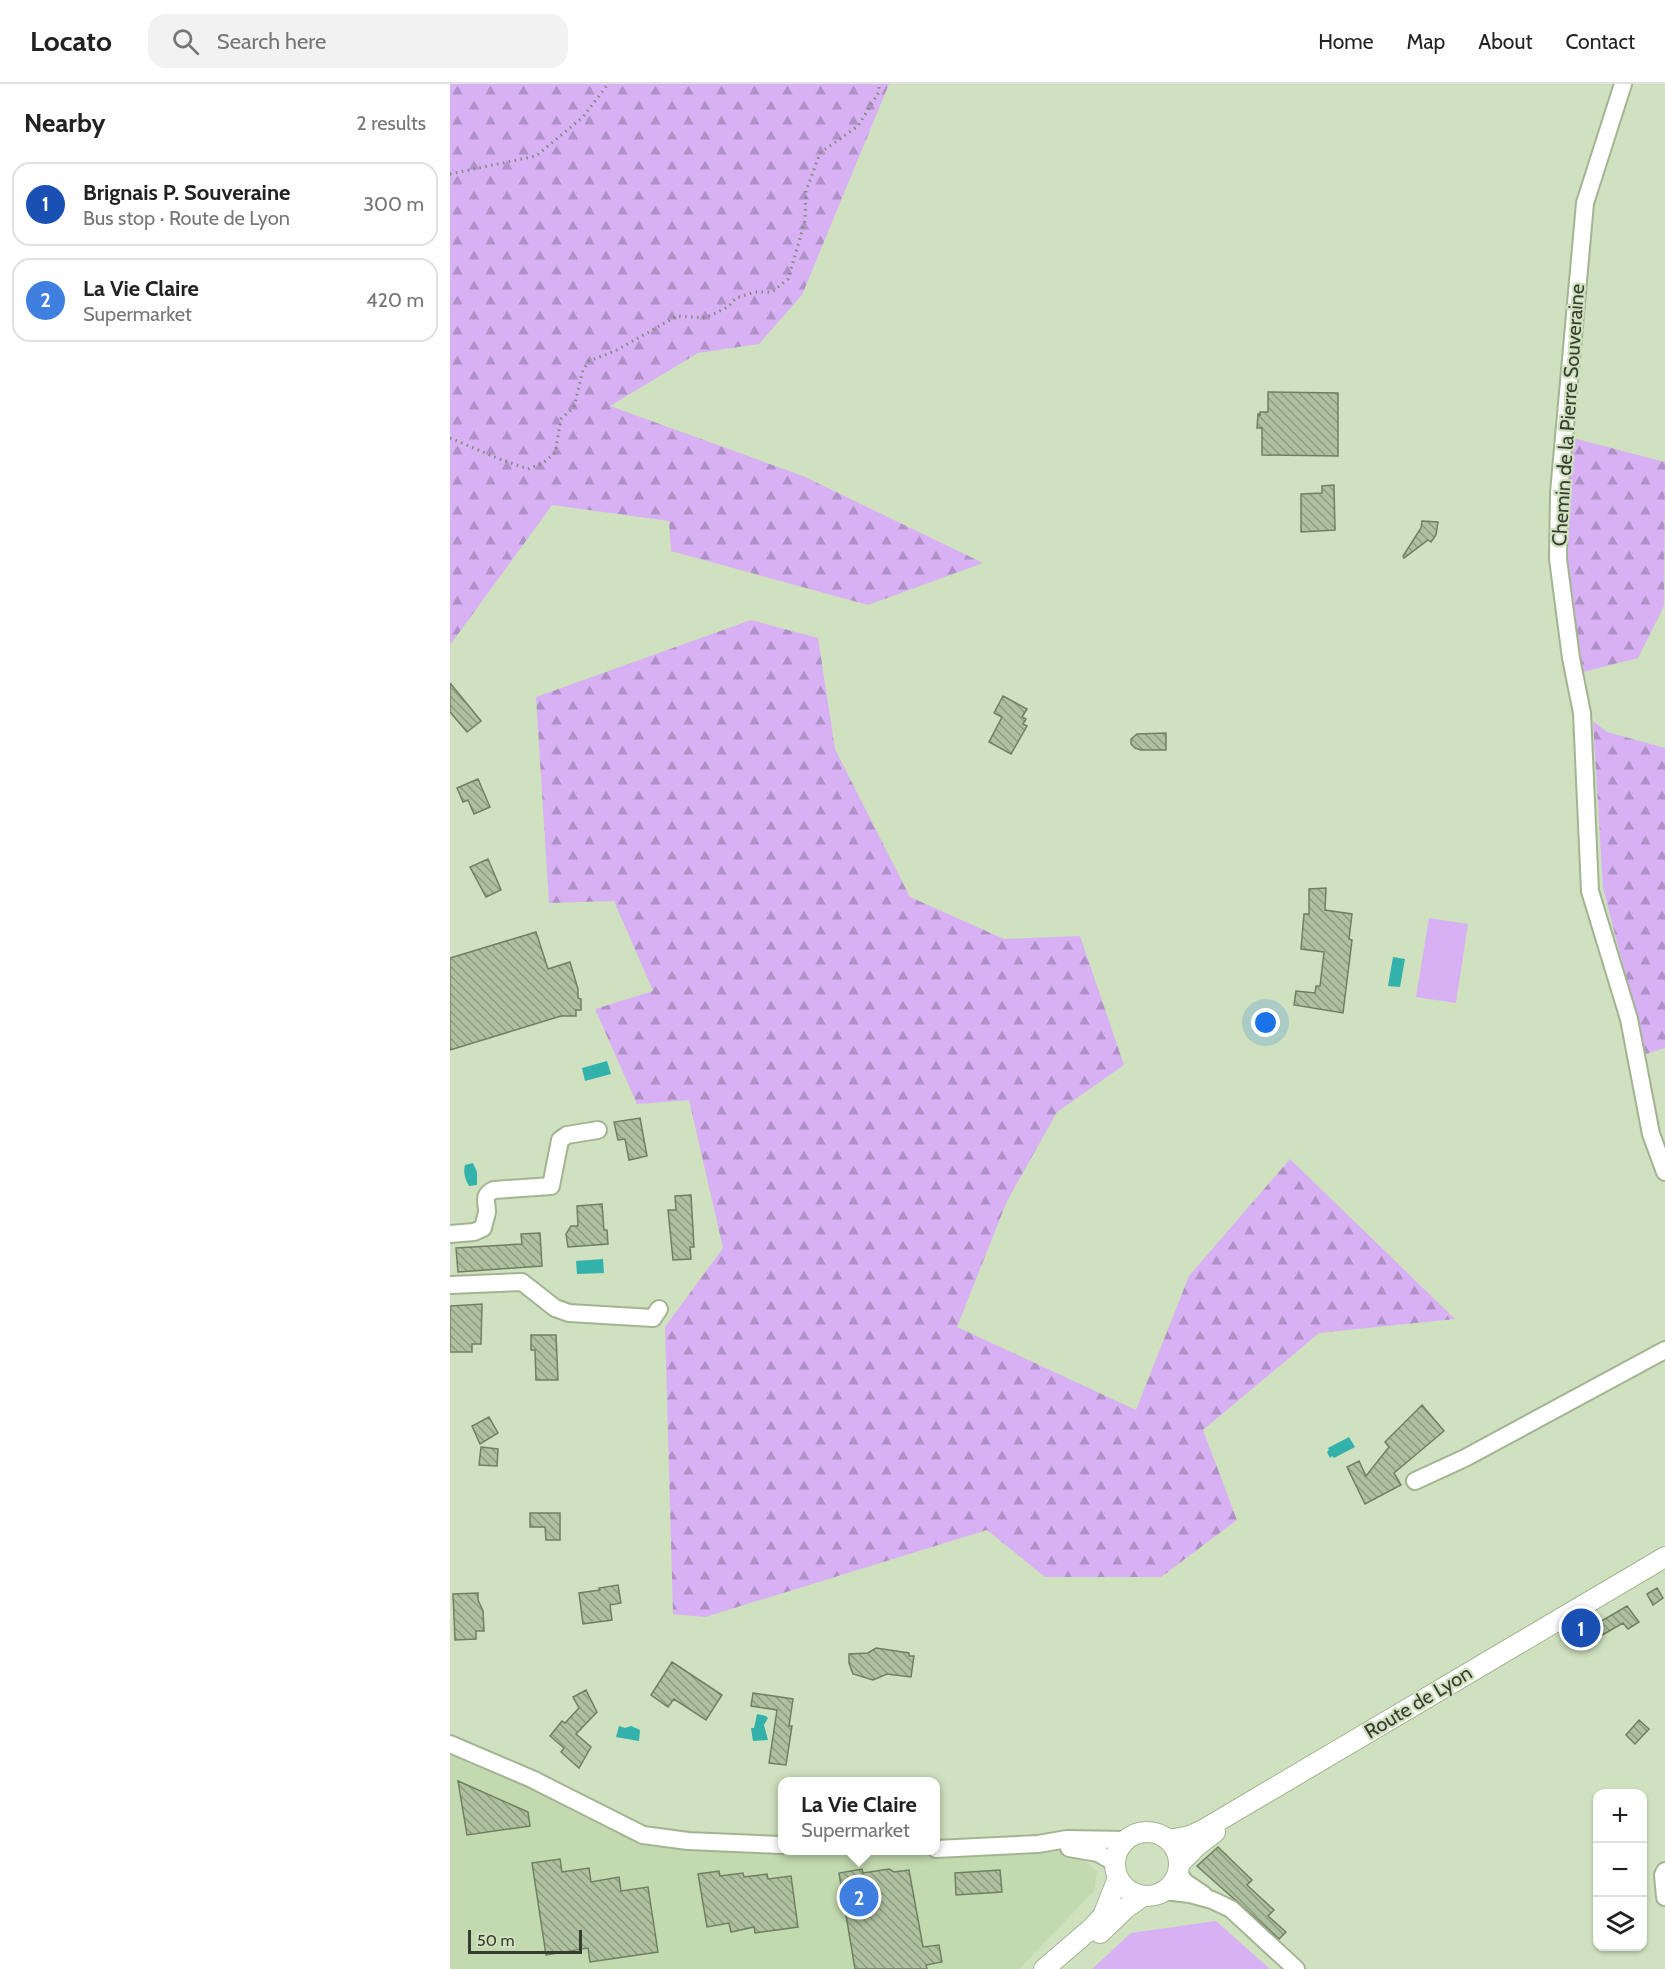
<!DOCTYPE html>
<meta charset="utf-8">
<style>
:root{--surface:#fff;--page:#f2f2f2;--text:#222;--muted:#767676;--line:#e0e0e0;--accent:#0f766e}
body{margin:0;font-family:Cabin,sans-serif;background:var(--page);color:var(--text)}
.controls{position:absolute;right:18px;bottom:18px;display:grid;overflow:hidden;border-radius:12px;box-shadow:0 2px 4px #0004}
.controls button{width:54px;height:54px;display:grid;place-items:center;padding:0;border:0;border-bottom:2px solid var(--line);background:var(--surface);color:var(--text);font:30px sans-serif}
.scale{position:absolute;left:18px;bottom:15px;width:114px;box-sizing:border-box;padding-left:6px;border:3px solid #363d30;border-top:0;font-size:16px;line-height:21px;white-space:nowrap;color:#363d30;-webkit-text-stroke:4px #cfe1be;paint-order:stroke}
.you{position:absolute;left:816px;top:939px;width:21px;height:21px;margin:-15px;border:4px solid #fff;border-radius:50%;background:#1a73e8;box-shadow:0 0 0 9px #1a73e833}
.badge{display:grid;place-items:center;width:39px;height:39px;border-radius:50%;background:var(--accent);color:#fff;font-size:20px;font-weight:700}
.pin{position:absolute;translate:-50% -50%;border:3px solid #fff;box-shadow:0 2px 6px #0006}
.popup{position:absolute;left:328px;top:1693px;width:162px;height:78px;box-sizing:border-box;display:grid;place-content:center;border-radius:12px;background:var(--surface);filter:drop-shadow(0 2px 4px #0005);font-size:20px;white-space:nowrap;color:var(--muted)}
.popup b{font-size:22px;color:var(--text)}
.popup::after{content:'';position:absolute;left:50%;top:100%;margin-left:-12px;border:12px solid transparent;border-top-color:var(--surface)}
.list{margin:0;padding:0;list-style:none}
h2{display:flex;justify-content:space-between;align-items:center;height:78px;margin:0;padding:0 24px;font-size:26px}
h2 small{font-size:20px;font-weight:400;color:var(--muted)}
.list li{display:grid;grid-template-columns:39px 1fr auto;gap:18px;align-items:center;box-sizing:border-box;height:84px;margin:0 12px 12px;padding:0 12px;border:2px solid var(--line);border-radius:18px}
.list b{display:block;font-size:22px;white-space:nowrap}
.list p{margin:0;font-size:20px;white-space:nowrap;color:var(--muted)}
.list em{font-size:20px;font-style:normal;color:var(--muted)}
.icon{flex:none;width:33px;height:33px;fill:none;stroke:currentColor;stroke-width:2;stroke-linecap:round;stroke-linejoin:round}
.map{position:relative;flex:none;width:1215px;height:1885px;overflow:hidden}
header{display:flex;align-items:center;gap:36px;box-sizing:border-box;height:84px;padding:0 30px;background:var(--surface);border-bottom:2px solid var(--line)}
header strong{font-size:28px}
nav{display:flex;gap:33px;margin-inline-start:auto;font-size:21px}
.search{width:420px;height:54px;background:var(--page);display:flex;align-items:center;gap:15px;box-sizing:border-box;padding:0 21px;border-radius:18px;color:var(--muted);font-size:22px}
main{display:flex}
aside{flex:1;background:var(--surface)}
.map>svg:first-child{display:block}
.built{fill:#c3d9af}
.grass{fill:#d8b1f5}
.forest{fill:url(#forest-firs)}
.water{fill:#33b1ab}
.building{fill:url(#building-back-hatch);stroke:#6f8060;stroke-width:1.5}
.lines{fill:none;stroke-linecap:round;stroke-linejoin:round}
.minor-casing{stroke:#a2b492;stroke-width:20}
.major-casing{stroke:#a2b492;stroke-width:22}
.path{stroke:#7f8b73;stroke-width:3;stroke-dasharray:1.5 4.5;stroke-linecap:butt}
.minor{stroke:#fff;stroke-width:16}
.major{stroke:#fff;stroke-width:20}
.labels{text-anchor:middle;dominant-baseline:central;stroke-width:4.5;stroke-linejoin:round;paint-order:stroke}
.street-label{font-size:20px;fill:#363d30;stroke:#cfe1be}
</style>
<header>
<strong>Locato</strong>
<div class="search"><svg class="icon" aria-label="search" viewBox="0 0 24 24"><circle cx="10" cy="10" r="6"/><path d="M15 15l6 6"/></svg>Search here</div>
<nav><a>Home</a><a>Map</a><a>About</a><a>Contact</a></nav>
</header>
<main>
<aside>
<h2>Nearby<small>2 results</small></h2>
<ul class="list">
<li><span class="badge" style="background:#1a4fb4">1</span><div><b>Brignais P. Souveraine</b><p>Bus stop · Route de Lyon</p></div><em>300 m</em></li>
<li><span class="badge" style="background:#3f7fe0">2</span><div><b>La Vie Claire</b><p>Supermarket</p></div><em>420 m</em></li>
</ul>
</aside>
<div class="map">
<svg width="1215" height="1885" viewBox="0 0 1215 1885">
<defs>
<pattern id="forest-firs" width="22" height="20" patternUnits="userSpaceOnUse" patternTransform="scale(1.5)"><rect width="22" height="20" fill="#d8b1f5"/><path d="M5 1l3.5 6h-7zM16 11l3.5 6h-7z" fill="#b091c7"/></pattern>
<pattern id="building-back-hatch" width="6" height="6" patternUnits="userSpaceOnUse" patternTransform="scale(1.5)"><rect width="6" height="6" fill="#aec09e"/><path d="M-1 5l2 2M0 0l6 6M5-1l2 2" fill="none" stroke="#8e9d81"/></pattern>
</defs>
<rect width="100%" height="100%" fill="#cfe1be"/>
<!-- built -->
<path class="built" d="M 0,1666 L 196,1757 L 332,1766 L 462,1768 L 621,1767 L 647,1787 L 644,1807 L 569,1885 L 0,1885 Z"/>
<!-- grass -->
<path class="grass" d="M 979,834 L 1018,840 L 1006,919 L 966,913 Z
M 766,1837 L 820,1885 L 642,1885 L 681,1849 Z"/>
<!-- forest -->
<path class="forest" d="M 0,0 L 439,0 L 352,211 L 309,260 L 248,269 L 160,322 L 353,392 L 533,479 L 418,521 L 221,467 L 219,437 L 102,421 L 0,561 Z
M 1119,353 L 1215,378 L 1214,522 L 1188,574 L 1129,589 L 1108,475 Z
M 301,536 L 368,554 L 385,665 L 460,813 L 554,855 L 630,852 L 674,981 L 607,1028 L 557,1117 L 507,1243 L 686,1326 L 739,1192 L 840,1075 L 1005,1235 L 869,1249 L 753,1346 L 787,1436 L 711,1493 L 595,1493 L 537,1446 L 255,1533 L 223,1530 L 215,1243 L 273,1164 L 239,1016 L 187,1020 L 145,925 L 203,907 L 164,817 L 99,819 L 86,613 Z
M 1143,637 L 1157,648 L 1215,664 L 1215,964 L 1196,970 L 1153,804 Z"/>
<!-- water -->
<path class="water" d="M 943,873 L 955,875 L 950,903 L 938,902 Z
M 157,977 L 161,990 L 135,997 L 132,984 Z
M 23,1079 L 27,1088 L 27,1101 L 19,1102 C 15,1095 13,1089 15,1081 Z
M 153,1175 L 154,1189 L 127,1190 L 126,1177 Z
M 899,1353 L 905,1363 L 884,1374 L 882,1372 L 880,1374 L 877,1368 L 879,1366 L 878,1364 Z
M 307,1630 L 316,1632 L 318,1634 L 314,1641 L 318,1656 L 303,1657 L 301,1644 L 304,1644 Z
M 169,1642 L 175,1644 L 181,1642 L 190,1646 L 189,1657 L 166,1653 Z"/>
<!-- building -->
<path class="building" d="M 818,308 L 888,309 L 888,372 L 812,371 L 812,344 L 807,344 L 808,330 L 810,331 L 810,328 L 818,328 Z
M 884,401 L 885,446 L 851,448 L 851,410 L 872,409 L 872,402 Z
M 972,437 L 988,438 L 986,451 L 981,458 L 978,456 L 954,474 L 953,472 L 971,444 Z
M 0,599 L 31,637 L 17,648 L 0,628 Z
M 553,612 L 577,625 L 572,633 L 576,635 L 573,640 L 577,642 L 561,670 L 539,658 L 552,633 L 544,629 Z
M 716,649 L 716,666 L 691,666 L 685,664 L 681,660 L 681,655 L 687,650 Z
M 28,695 L 40,723 L 24,730 L 18,716 L 13,718 L 7,704 Z
M 38,775 L 51,806 L 36,813 L 20,783 Z
M 876,804 L 875,826 L 902,830 L 899,855 L 902,856 L 893,929 L 844,921 L 846,907 L 865,909 L 866,902 L 870,902 L 874,868 L 851,865 L 854,830 L 859,830 L 859,805 Z
M 86,848 L 98,885 L 120,878 L 128,905 L 128,914 L 131,915 L 131,926 L 126,926 L 126,932 L 111,932 L 0,966 L 0,874 Z
M 190,1034 L 197,1072 L 179,1076 L 175,1055 L 168,1056 L 164,1038 Z
M 241,1111 L 244,1163 L 240,1163 L 241,1175 L 223,1176 L 218,1126 L 226,1126 L 225,1112 Z
M 152,1120 L 154,1146 L 157,1146 L 158,1160 L 118,1163 L 116,1150 L 121,1142 L 128,1142 L 127,1122 Z
M 90,1149 L 92,1182 L 8,1188 L 6,1164 L 72,1160 L 71,1150 Z
M 32,1220 L 31,1260 L 22,1260 L 22,1268 L 0,1268 L 0,1222 Z
M 81,1251 L 106,1251 L 108,1296 L 86,1296 L 85,1266 L 81,1266 Z
M 972,1321 L 994,1347 L 944,1389 L 951,1401 L 915,1420 L 897,1383 L 909,1377 L 916,1392 L 939,1363 L 935,1358 Z
M 39,1333 L 48,1349 L 30,1360 L 22,1342 Z
M 31,1363 L 48,1365 L 47,1382 L 29,1381 Z
M 80,1429 L 110,1429 L 110,1456 L 96,1456 L 95,1443 L 80,1443 Z
M 168,1501 L 171,1519 L 160,1521 L 162,1536 L 133,1540 L 129,1509 L 150,1506 L 149,1504 Z
M 1207,1504 L 1213,1514 L 1203,1521 L 1197,1510 Z
M 28,1509 L 28,1516 L 33,1527 L 34,1547 L 26,1547 L 26,1555 L 5,1556 L 3,1510 Z
M 1177,1522 L 1189,1538 L 1178,1545 L 1173,1539 L 1142,1557 L 1136,1546 Z
M 426,1564 L 459,1569 L 459,1572 L 464,1572 L 461,1593 L 437,1590 L 423,1596 L 403,1590 L 399,1579 L 399,1570 L 418,1569 Z
M 222,1578 L 272,1611 L 256,1636 L 224,1615 L 218,1623 L 201,1611 Z
M 136,1606 L 147,1628 L 126,1650 L 141,1663 L 129,1684 L 111,1668 L 114,1664 L 100,1652 L 112,1637 L 115,1639 L 129,1624 L 123,1613 Z
M 303,1609 L 343,1615 L 339,1642 L 342,1642 L 336,1681 L 319,1679 L 327,1626 L 301,1622 Z
M 1189,1636 L 1199,1645 L 1185,1660 L 1176,1651 Z
M 8,1697 L 78,1728 L 80,1742 L 17,1751 Z
M 768,1763 L 802,1796 L 797,1801 L 824,1826 L 818,1832 L 836,1848 L 829,1855 L 747,1782 Z
M 110,1775 L 112,1788 L 139,1784 L 141,1798 L 169,1793 L 171,1807 L 198,1803 L 208,1868 L 140,1878 L 138,1864 L 96,1871 L 82,1779 Z
M 412,1785 L 413,1789 L 439,1785 L 444,1788 L 459,1786 L 473,1863 L 489,1861 L 492,1878 L 476,1881 L 477,1885 L 405,1885 L 389,1789 Z
M 550,1786 L 552,1808 L 506,1811 L 505,1789 Z
M 269,1787 L 270,1792 L 293,1789 L 294,1793 L 317,1790 L 318,1795 L 341,1792 L 348,1843 L 305,1849 L 304,1843 L 281,1848 L 279,1839 L 257,1843 L 248,1790 Z"/>
<g class="lines">
<!-- minor casing -->
<g class="minor-casing">
<path id="minor" d="M 1173,0 L 1135,119 L 1109,409 L 1108,475 L 1121,574 L 1132,629 L 1140,807 L 1179,935 L 1201,1050 L 1215,1088
M 0,1150 L 24,1148 L 33,1144 C 34,1139 36,1133 37,1128 C 37,1118 32,1111 44,1106 L 101,1102 L 110,1056 L 117,1051 L 148,1046
M 0,1201 L 72,1198 L 105,1224 L 119,1229 L 203,1234 L 209,1225
M 965,1397 L 1015,1374 L 1215,1266
M 0,1660 L 82,1695 L 193,1751 L 238,1757 L 332,1761
M 619,1764 L 648,1769 L 665,1779
M 486,1765 L 588,1760 L 617,1755 L 676,1756
M 1215,1787 L 1213,1791 L 1215,1813
M 728,1789 L 735,1798 L 754,1811
M 714,1807 L 740,1810 L 762,1816 L 781,1825 L 846,1885"/>
</g>
<!-- major casing -->
<g class="major-casing">
<path id="major" d="M665 1780a32 32 0 1 1 64 0a32 32 0 1 1-64 0Z
M 719,1756 L 740,1752 L 753,1746 L 1215,1473
M 729,1780 L 748,1761 L 765,1748
M 650,1849 L 676,1824 L 693,1812
M 594,1885 L 643,1843 L 653,1832 L 668,1794"/>
</g>
<!-- path -->
<path class="path" d="M 0,90 L 86,72 L 133,33 L 158,0
M 0,354 L 47,374 L 78,385 L 93,379 L 105,369 L 111,335 L 124,323 L 133,286 L 139,277 L 165,267 L 227,232 L 255,234 L 278,223 L 286,214 L 305,208 L 322,208 L 338,195 L 355,137 L 356,107 L 370,69 L 408,42 L 429,8 L 429,0"/>
<!-- minor -->
<use href="#minor" class="minor"/>
<!-- major -->
<use href="#major" class="major"/>
</g>
<g class="labels">
<!-- street labels -->
<g class="street-label">
<text transform="translate(1118 331) rotate(-86)">Chemin de la Pierre Souveraine</text>
<text transform="translate(968 1618) rotate(-31)">Route de Lyon</text>
</g>
</g>
</svg>
<div class="controls">
<button>+</button>
<button>−</button>
<button><svg class="icon" aria-label="layers" viewBox="0 0 24 24"><path d="M12 4l9 5-9 5-9-5zM3 14l9 5 9-5"/></svg></button>
</div>
<div class="scale">50 m</div>
<div class="you"></div>
<div class="pin badge" style="left:1131px;top:1544px;background:#1a4fb4">1</div>
<div class="pin badge" style="left:409px;top:1813px;background:#3f7fe0">2</div>
<div class="popup"><b>La Vie Claire</b>Supermarket</div>
</div>
</main>
